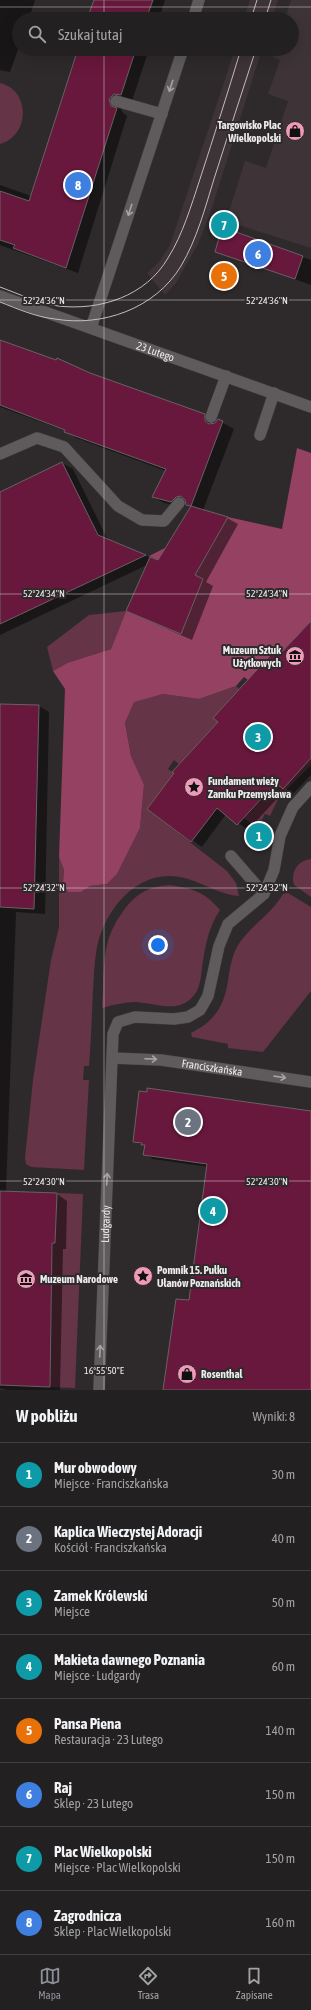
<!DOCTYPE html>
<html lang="pl">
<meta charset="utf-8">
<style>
:root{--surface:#222020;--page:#2a2829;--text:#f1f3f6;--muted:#a2a3a5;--line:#3f3e3e;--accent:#8c9099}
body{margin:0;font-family:"Asap Condensed",sans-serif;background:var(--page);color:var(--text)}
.you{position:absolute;left:158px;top:945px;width:14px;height:14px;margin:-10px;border:3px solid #fff;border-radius:50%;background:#1a73e8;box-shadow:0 0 0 6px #1a73e833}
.badge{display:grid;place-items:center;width:26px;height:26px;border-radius:50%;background:var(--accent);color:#fff;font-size:13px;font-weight:700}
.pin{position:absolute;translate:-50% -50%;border:2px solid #fff;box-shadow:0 1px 4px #0006}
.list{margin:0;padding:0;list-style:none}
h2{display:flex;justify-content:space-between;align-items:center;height:52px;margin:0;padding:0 16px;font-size:17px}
h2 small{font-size:13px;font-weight:400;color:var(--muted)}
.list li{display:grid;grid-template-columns:26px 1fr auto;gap:12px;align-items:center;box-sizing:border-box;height:64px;padding:0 16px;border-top:1px solid var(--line)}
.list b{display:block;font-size:15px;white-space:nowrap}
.list p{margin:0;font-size:13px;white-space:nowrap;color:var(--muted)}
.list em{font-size:13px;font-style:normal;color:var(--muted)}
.icon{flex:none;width:22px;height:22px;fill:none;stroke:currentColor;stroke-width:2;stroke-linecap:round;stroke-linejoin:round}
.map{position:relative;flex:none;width:311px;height:1390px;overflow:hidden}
.search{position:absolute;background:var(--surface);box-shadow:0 4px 16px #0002;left:12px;right:12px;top:12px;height:44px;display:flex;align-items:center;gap:10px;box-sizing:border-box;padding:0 14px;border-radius:22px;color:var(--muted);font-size:15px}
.sheet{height:564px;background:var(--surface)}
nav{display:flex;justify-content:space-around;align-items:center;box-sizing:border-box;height:56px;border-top:1px solid var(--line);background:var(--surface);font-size:11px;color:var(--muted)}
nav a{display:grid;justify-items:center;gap:2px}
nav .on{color:var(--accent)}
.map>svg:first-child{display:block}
.built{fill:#3e3337}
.green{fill:#653446}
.forest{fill:#944162}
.shadow{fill:#0007}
.building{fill:#68183c;stroke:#666263}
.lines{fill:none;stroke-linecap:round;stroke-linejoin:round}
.service-casing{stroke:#4a4748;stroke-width:12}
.minor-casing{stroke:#4a4748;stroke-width:12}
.service{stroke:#5f5b5d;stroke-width:11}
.minor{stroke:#5f5b5d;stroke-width:11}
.tram{stroke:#c0bebf;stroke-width:1}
.oneway{stroke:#a6a3a4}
.ticks{fill:none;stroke:#edebec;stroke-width:1;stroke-opacity:0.45}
.labels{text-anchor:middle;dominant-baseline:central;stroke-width:4;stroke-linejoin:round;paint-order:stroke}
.poi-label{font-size:11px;font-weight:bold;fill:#edebec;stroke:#2e2a2b;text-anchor:start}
.street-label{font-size:11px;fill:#edebec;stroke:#2e2a2b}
.ticks-label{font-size:10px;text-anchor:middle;fill:#edebec;stroke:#2e2a2b;stroke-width:4;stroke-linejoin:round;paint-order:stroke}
</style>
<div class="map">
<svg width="311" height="1390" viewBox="0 0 311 1390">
<rect width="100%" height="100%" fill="#2e2a2b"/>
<!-- built -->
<path class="built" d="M 250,0 L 278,0 L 272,19 L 244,19 Z
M 291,0 L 311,0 L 311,248 L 226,221 L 245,161 L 266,168 L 288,101 L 268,94 L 280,60 L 273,57 L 275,49 L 292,49 L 292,19 L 285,19 Z
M 235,49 L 262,49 L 211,211 L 198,244 L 176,283 L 165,295 L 147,273 L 159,262 L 170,245 Z"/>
<!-- green -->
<path class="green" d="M 0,83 C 31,90 30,136 0,144 Z
M 126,611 L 111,649 L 67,663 L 53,671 L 47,647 L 89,615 Z
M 236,686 L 244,694 L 214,718 L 218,722 L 179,764 L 174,760 L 168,769 L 174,773 L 147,809 L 227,871 L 236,883 L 239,896 C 214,894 195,876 169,876 C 130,876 101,917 96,953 C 94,965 94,978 93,990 C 92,1015 91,1041 89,1066 L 84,1066 L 83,1080 L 89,1080 L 84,1170 L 31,1167 L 26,1164 L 25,1158 L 33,1080 L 51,960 L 59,927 L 59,857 L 64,870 L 63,883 L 81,892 L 90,886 L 107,884 L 117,874 L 140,828 L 144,786 L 131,756 L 125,723 L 134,701 L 163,694 L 199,699 Z
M 311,749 L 311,765 L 279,797 L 270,816 L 265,814 L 257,829 L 244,818 Z
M 311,859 L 311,897 L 294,885 C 290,872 298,860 311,859 Z
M 169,885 C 192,888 205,892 220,910 C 208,928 205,947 202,968 C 201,977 200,987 195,994 C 180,1015 156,1003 135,1002 C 124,1002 113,1005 102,1008 C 104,987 102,962 108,941 C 113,924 128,899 145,891 C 153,887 160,886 169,885 Z
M 288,893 L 311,907 L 311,991 L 263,1052 L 228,1048 L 228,1044 L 192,1037 L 191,1033 C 218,1019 225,1004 229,974 C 231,963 233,952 240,942 C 253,924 272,913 283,894 Z
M 57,1193 L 83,1194 L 75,1388 L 50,1387 L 52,1243 L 55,1243 Z"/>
<!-- forest -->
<path class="forest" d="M 297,448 L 311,453 L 311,621 L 280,654 L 275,650 L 269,657 L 274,661 L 253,684 L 244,677 L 236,686 L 199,699 L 163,694 L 134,702 L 125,723 L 131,756 L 144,785 L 140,828 L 117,874 L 107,884 L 90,886 L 81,892 L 68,892 L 63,883 L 64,870 L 59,857 L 65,689 L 53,671 L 67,663 L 111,649 L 126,611 L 181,634 L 203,579 L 149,556 L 165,548 L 199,568 L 228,517 L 282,529 Z"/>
<!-- shadow -->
<path class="shadow" d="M 0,0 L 35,0 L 29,19 L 19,19 L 19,47 L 10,72 L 0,70 Z
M 95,0 L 165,0 L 159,19 L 88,19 Z
M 79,49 L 149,49 L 132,101 L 120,105 L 122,112 L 127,116 L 78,273 L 0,245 L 0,185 L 31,196 Z
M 223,229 L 311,260 L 311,285 L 216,251 Z
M 0,341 L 204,415 L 215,422 L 216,424 L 218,420 L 234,429 L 203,510 L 227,518 L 238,524 L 206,582 L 213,586 L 192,640 L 127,611 L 147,565 L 0,635 L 0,493 L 62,463 L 73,469 L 108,540 L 158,561 L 192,507 L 186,504 L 182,507 L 164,503 L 153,497 L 166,471 L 76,438 L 66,431 L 0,407 Z
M 311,623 L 311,775 L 293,794 L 286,789 L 248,830 L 226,814 L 202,847 L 149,809 L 275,651 L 281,655 Z
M 0,705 L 39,706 L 49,712 L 45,914 L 16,912 L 6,1192 L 57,1194 L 67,1201 L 66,1249 L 63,1249 L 60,1390 L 7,1390 L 0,1388 Z
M 311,1113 L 311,1390 L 164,1390 L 190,1301 L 208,1167 L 153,1159 L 144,1154 L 145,1146 L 134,1141 Z"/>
<!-- building -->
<path class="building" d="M 94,0 L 153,0 L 146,19 L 87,19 Z
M 78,49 L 136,49 L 121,95 L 114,94 L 109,99 L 111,106 L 117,108 L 66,268 L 13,248 L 15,245 L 0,240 L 0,191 L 29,201 Z
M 222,227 L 303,256 L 295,279 L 215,252 Z
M 0,340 L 56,360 L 57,358 L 90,373 L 205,414 L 205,421 L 209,424 L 215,423 L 218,419 L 223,421 L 191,506 L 228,517 L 195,575 L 203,579 L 181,634 L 126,611 L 150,557 L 158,560 L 191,506 L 186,505 L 185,500 L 181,496 L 176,497 L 171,502 L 152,497 L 166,469 L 64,432 L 65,430 L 0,405 Z
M 62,462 L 98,535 L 146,555 L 0,624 L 0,492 Z
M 311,621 L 311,758 L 283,789 L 276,783 L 237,825 L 217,808 L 191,842 L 147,809 L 174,773 L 172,772 L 218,722 L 213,718 L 275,650 L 280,654 Z
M 0,704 L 39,705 L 34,909 L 0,907 Z
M 147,1088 L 311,1111 L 311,1390 L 163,1390 L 176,1299 L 189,1300 L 207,1164 L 143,1155 L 145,1145 L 141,1145 L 142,1143 L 133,1142 L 139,1091 L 147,1092 Z
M 0,1191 L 57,1193 L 55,1243 L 52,1243 L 50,1387 L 0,1385 Z"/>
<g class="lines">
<!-- service casing -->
<g class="service-casing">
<path id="service" d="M 116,101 L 162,114
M 211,417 L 226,376
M 260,435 L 274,393
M 0,454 L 37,438 L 64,447 L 118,506 L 142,520 L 164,521 L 179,503
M 231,856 L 264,894
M 112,1058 L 113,1034 L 118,1022 L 135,1017 L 174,1019 L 188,1017 L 200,1010 L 208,996 L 219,946 L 228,924 L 264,894 L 274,870 L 280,836 L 293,807 L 311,787"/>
</g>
<!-- minor casing -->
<g class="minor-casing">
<g id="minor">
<path d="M 193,19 L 199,0"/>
<path id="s1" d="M 0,296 L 311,407"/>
<path d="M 91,328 L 183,49"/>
<path id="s2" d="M 99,1390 L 112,1058 L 161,1060 L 311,1082"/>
</g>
</g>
<!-- service -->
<use href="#service" class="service"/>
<!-- minor -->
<use href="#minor" class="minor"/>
<!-- tram -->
<path class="tram" d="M 251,19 L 257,0
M 265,19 L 271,0
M 0,287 C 19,294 38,303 58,306 C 100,311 146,296 168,258 C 183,234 191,206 200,179 C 214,136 228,92 241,49
M 0,302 C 18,309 36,317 55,319 C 102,327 155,309 181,266 C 197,239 205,208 214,179 C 228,135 242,92 256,49"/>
</g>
<!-- one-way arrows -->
<defs><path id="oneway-shaft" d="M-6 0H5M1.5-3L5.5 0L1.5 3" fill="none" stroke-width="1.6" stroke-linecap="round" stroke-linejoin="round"/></defs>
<g class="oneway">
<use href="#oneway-shaft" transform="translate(171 86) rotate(108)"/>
<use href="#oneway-shaft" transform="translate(130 210) rotate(108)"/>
<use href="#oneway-shaft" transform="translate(151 1059) rotate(2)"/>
<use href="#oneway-shaft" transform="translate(280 1077) rotate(8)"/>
<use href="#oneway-shaft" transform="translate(107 1179) rotate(-87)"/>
<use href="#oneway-shaft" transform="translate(100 1351) rotate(-88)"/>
</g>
<!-- ticks -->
<path class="ticks" d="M 104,0 L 104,19M 0,7 L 311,7M 104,49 L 104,1390M 0,300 L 311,300M 0,594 L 311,594M 0,888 L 311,888M 0,1181 L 311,1181"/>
<!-- icons -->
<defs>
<g id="shop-disc" transform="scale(1)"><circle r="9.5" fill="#ef9ab8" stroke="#2e2a2b"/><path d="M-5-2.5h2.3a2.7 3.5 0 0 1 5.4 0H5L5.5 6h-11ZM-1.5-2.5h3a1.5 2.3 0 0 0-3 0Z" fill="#111"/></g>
<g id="museum-disc" transform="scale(1)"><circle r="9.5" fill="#ef9ab8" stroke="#2e2a2b"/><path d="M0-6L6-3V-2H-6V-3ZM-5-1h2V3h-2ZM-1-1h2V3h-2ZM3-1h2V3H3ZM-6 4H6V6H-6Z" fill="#111"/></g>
<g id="sight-disc" transform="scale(1)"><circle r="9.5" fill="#ef9ab8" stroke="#2e2a2b"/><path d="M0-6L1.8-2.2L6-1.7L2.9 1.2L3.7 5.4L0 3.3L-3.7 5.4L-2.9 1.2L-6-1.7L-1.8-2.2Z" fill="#111"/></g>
</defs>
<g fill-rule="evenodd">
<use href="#shop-disc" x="295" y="131"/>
<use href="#museum-disc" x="295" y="656"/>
<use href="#sight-disc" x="194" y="787"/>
<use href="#sight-disc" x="143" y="1276"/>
<use href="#museum-disc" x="26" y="1279"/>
<use href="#shop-disc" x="187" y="1374"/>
</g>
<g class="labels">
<!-- poi labels -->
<g class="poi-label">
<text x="281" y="125" text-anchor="end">Targowisko Plac<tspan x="281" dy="13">Wielkopolski</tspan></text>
<text x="281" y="650" text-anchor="end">Muzeum Sztuk<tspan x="281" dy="13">Użytkowych</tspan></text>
<text x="208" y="781">Fundament wieży<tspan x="208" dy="13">Zamku Przemysława</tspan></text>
<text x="157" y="1270">Pomnik 15. Pułku<tspan x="157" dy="13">Ułanów Poznańskich</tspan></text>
<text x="40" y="1279">Muzeum Narodowe</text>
<text x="201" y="1374">Rosenthal</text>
</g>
<!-- street labels -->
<g class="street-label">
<text stroke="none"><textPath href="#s1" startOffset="165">23 Lutego</textPath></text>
<text stroke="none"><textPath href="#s2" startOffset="433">Franciszkańska</textPath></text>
<text stroke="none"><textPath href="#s2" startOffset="166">Ludgardy</textPath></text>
</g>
</g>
<g class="ticks-label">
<text x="44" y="304">52°24'36"N</text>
<text x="267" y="304">52°24'36"N</text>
<text x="44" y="597">52°24'34"N</text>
<text x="267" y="597">52°24'34"N</text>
<text x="44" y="891">52°24'32"N</text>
<text x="267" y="891">52°24'32"N</text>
<text x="44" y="1185">52°24'30"N</text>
<text x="267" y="1185">52°24'30"N</text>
<text x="104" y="1374">16°55'50"E</text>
</g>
</svg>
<div class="you"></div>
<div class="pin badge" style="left:259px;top:836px;background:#0f9aa8">1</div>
<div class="pin badge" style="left:188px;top:1122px;background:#6b7280">2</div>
<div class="pin badge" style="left:258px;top:737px;background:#0f9aa8">3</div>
<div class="pin badge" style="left:213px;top:1211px;background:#0f9aa8">4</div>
<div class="pin badge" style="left:224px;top:276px;background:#e8710a">5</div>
<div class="pin badge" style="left:258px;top:254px;background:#3f7fe0">6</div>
<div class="pin badge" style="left:224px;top:225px;background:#0f9aa8">7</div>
<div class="pin badge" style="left:78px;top:185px;background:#3f7fe0">8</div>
<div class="search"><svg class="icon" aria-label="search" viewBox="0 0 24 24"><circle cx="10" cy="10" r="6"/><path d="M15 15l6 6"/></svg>Szukaj tutaj</div>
</div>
<section class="sheet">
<h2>W pobliżu<small>Wyniki: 8</small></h2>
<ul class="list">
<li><span class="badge" style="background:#0f9aa8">1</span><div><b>Mur obwodowy</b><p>Miejsce · Franciszkańska</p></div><em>30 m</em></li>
<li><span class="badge" style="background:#6b7280">2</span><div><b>Kaplica Wieczystej Adoracji</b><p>Kościół · Franciszkańska</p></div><em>40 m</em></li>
<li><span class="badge" style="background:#0f9aa8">3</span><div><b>Zamek Królewski</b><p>Miejsce</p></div><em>50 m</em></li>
<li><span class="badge" style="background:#0f9aa8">4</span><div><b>Makieta dawnego Poznania</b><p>Miejsce · Ludgardy</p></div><em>60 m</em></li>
<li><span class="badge" style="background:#e8710a">5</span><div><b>Pansa Piena</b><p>Restauracja · 23 Lutego</p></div><em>140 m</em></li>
<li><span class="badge" style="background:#3f7fe0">6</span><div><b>Raj</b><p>Sklep · 23 Lutego</p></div><em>150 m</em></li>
<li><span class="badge" style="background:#0f9aa8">7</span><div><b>Plac Wielkopolski</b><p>Miejsce · Plac Wielkopolski</p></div><em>150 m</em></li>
<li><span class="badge" style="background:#3f7fe0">8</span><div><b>Zagrodnicza</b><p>Sklep · Plac Wielkopolski</p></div><em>160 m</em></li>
</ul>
</section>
<nav>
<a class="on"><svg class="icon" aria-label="map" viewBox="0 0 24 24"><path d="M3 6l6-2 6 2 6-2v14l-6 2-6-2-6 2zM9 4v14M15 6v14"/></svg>Mapa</a>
<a><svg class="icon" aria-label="directions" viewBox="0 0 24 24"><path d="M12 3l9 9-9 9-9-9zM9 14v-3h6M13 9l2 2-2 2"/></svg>Trasa</a>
<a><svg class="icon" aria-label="saved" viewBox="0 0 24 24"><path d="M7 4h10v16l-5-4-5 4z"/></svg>Zapisane</a>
</nav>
